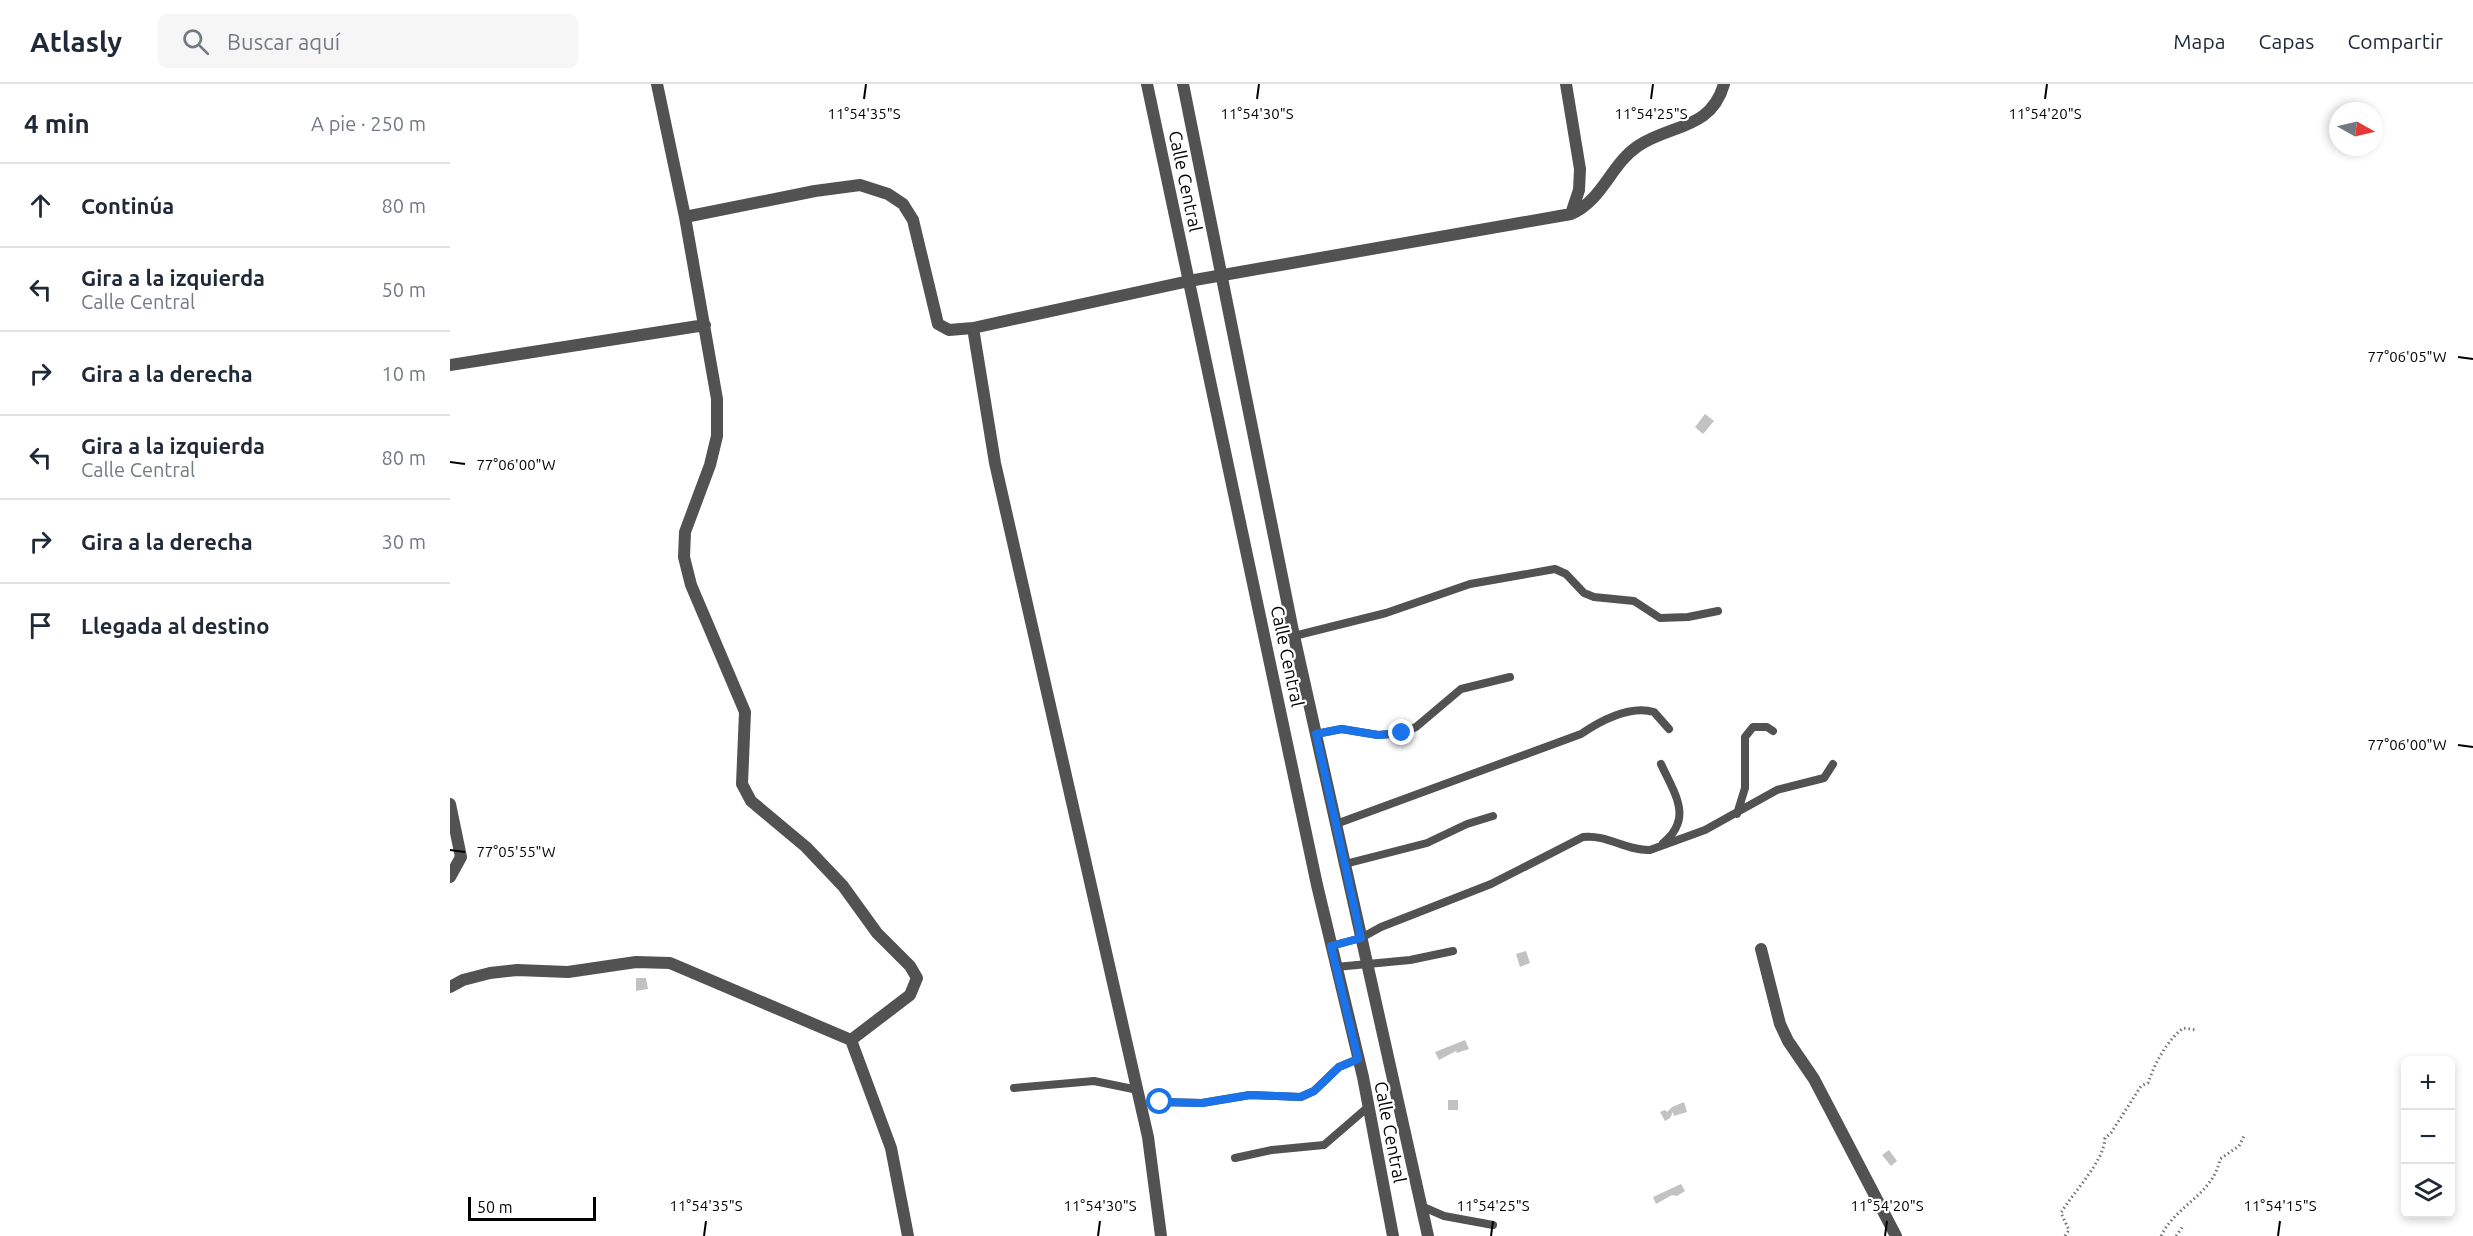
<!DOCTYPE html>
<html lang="es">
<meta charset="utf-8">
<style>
:root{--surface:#fff;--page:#f6f6f7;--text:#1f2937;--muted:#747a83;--line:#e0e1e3}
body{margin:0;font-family:Ubuntu,sans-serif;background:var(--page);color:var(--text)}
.controls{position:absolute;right:18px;bottom:18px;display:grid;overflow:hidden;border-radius:9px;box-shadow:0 3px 9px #0003}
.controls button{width:54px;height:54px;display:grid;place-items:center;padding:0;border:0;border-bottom:2px solid var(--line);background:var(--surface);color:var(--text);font:30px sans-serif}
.compass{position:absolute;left:1879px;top:18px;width:54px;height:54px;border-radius:50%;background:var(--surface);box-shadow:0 3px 9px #0003;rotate:98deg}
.scale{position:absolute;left:18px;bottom:15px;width:128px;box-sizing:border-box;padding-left:6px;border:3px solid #000;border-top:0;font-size:16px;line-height:21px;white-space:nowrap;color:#000;-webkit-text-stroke:4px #fff;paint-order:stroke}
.stop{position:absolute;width:18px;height:18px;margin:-14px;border:4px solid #1a73e8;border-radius:50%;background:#fff}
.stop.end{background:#1a73e8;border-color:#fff;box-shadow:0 2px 6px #0008}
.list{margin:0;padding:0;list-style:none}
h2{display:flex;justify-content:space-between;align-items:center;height:78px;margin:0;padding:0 24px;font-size:26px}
h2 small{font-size:20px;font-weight:400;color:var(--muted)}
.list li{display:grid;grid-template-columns:39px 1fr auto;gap:18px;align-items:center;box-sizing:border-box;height:84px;padding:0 24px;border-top:2px solid var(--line)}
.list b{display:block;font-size:22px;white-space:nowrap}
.list p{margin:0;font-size:20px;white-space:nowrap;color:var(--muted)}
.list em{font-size:20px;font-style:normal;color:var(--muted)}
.icon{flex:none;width:33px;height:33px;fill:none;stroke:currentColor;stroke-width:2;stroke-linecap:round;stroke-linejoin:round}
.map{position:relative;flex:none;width:2023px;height:1152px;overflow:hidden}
header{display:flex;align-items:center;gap:36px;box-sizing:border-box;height:84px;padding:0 30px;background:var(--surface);border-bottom:2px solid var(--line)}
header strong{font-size:28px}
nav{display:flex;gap:33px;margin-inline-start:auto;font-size:21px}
.search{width:420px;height:54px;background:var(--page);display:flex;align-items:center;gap:15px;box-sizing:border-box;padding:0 21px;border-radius:9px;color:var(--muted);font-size:22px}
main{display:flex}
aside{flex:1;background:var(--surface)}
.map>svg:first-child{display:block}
.building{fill:#c2c2c2}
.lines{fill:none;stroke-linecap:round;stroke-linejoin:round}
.path{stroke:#747474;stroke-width:3;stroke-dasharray:1.5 3;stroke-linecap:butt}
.service{stroke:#525252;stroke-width:8}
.minor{stroke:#525252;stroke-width:12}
.tertiary{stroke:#525252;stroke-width:12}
.route{stroke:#1a73e8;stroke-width:8}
.ticks{fill:none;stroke:#000;stroke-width:2}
.labels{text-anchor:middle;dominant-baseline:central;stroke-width:4.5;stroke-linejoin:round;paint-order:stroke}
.street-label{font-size:18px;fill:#000;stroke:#fff}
.ticks-label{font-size:15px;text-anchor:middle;fill:#000;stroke:#fff;stroke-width:4.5;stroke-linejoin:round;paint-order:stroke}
</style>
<header>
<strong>Atlasly</strong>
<div class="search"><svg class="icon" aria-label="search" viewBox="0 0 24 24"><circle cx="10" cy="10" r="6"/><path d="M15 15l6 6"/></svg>Buscar aquí</div>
<nav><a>Mapa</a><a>Capas</a><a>Compartir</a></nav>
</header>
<main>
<aside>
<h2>4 min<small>A pie · 250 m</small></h2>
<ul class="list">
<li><svg class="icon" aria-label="ahead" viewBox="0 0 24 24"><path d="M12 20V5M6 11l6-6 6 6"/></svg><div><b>Continúa</b></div><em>80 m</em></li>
<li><svg class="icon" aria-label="left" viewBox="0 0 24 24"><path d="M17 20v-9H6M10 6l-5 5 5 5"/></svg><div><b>Gira a la izquierda</b><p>Calle Central</p></div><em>50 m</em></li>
<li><svg class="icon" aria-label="right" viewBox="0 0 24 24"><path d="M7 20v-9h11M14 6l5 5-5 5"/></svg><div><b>Gira a la derecha</b></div><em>10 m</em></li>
<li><svg class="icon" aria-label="left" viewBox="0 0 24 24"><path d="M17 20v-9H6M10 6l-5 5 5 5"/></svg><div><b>Gira a la izquierda</b><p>Calle Central</p></div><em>80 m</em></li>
<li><svg class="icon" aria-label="right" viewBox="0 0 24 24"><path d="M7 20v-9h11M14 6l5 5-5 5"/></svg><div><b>Gira a la derecha</b></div><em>30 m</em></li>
<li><svg class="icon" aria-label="arrive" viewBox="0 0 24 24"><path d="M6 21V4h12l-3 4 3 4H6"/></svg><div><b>Llegada al destino</b></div></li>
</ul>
</aside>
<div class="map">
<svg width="2023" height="1152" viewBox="0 0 2023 1152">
<rect width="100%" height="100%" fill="#fff"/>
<!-- building -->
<path class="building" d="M 1255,330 L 1264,337 L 1253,350 L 1245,343 Z
M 1076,867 L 1080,879 L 1070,883 L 1066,870 Z
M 186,894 L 196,894 L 198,905 L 186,907 Z
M 1015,956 L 1019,965 L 1007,969 L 1006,967 L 989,976 L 985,968 Z
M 998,1016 L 1008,1016 L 1008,1026 L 998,1026 Z
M 1234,1018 L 1237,1028 L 1224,1032 L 1223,1028 L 1220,1034 L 1215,1037 L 1210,1028 L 1215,1026 L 1217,1028 L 1222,1023 Z
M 1439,1066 L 1447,1077 L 1441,1082 L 1432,1071 Z
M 1231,1100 L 1235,1107 L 1227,1112 L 1222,1111 L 1206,1120 L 1203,1113 Z"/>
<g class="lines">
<!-- path -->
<path class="path" d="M 1615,1152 L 1619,1146 L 1611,1129 C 1623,1108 1654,1078 1655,1054 L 1661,1049 L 1691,1002 L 1698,999 C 1705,979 1716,958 1733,944 L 1746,946
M 1711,1152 C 1726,1121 1763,1111 1770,1075 L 1789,1062 L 1794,1052
M 1726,1152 L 1734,1141"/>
<!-- service -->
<path class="service" d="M 844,552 L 936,529 L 1020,500 L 1105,485 L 1116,490 L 1134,509 L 1144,513 L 1184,517 L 1210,534 L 1238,533 L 1268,527
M 866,650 L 892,645 L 928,651 L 952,649 L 966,643 L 1011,605 L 1060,593
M 1211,680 C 1224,709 1244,734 1213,759
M 1287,730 L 1295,704 L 1295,653 L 1303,643 L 1317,643 L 1323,647
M 886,740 L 1131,650 C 1150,637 1180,621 1204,628 L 1219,645
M 895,780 L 977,759 L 1017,740 L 1043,732
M 881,862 L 911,854 L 931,843 L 1041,800 L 1133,753 C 1157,750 1176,767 1200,766 L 1255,746 L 1327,706 L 1374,694 L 1383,680
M 886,883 L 960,876 L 1003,867
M 564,1004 L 644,997 L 688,1006
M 710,1018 L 752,1019 L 800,1011 L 851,1013 L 864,1007 L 889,983 L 908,975
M 785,1074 L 822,1066 L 874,1061 L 918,1023
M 971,1122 L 994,1132 L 1043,1141"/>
<!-- minor -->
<path class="minor" d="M 207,0 L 235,133 L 267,315 L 267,352 L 260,381 L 235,448 L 234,473 L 241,501 L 295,628 L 292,700 L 301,717 L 356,763 L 393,802 L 427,849 L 460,882 L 467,894 L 460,911 L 401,956
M 1116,0 L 1130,85 L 1129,106 L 1121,130
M 235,133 L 365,107 L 410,101 L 438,110 L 453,120 L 463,136 L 488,240 L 499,246 L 523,244 L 739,197 L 1121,130 C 1152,117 1161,80 1188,62 C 1221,40 1261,46 1274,0
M 523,244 L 545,379 L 698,1053 L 711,1152
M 0,281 L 255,241
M 0,720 L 11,773 L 0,793
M 1311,865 L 1330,940 L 1338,957 L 1364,995 L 1446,1152
M 0,903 L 13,896 L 40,889 L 67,886 L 118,888 L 186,878 L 220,879 L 401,956 L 441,1064 L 458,1152"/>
<!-- tertiary -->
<path class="tertiary" d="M 697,0 L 867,801 L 913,993 L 943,1152
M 733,0 L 844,552 L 978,1152"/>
</g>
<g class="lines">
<!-- route -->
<path class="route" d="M 710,1018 L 752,1019 L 800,1011 L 850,1013 L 864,1007 L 889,983 L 908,975 L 881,862 L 911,854 L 866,650 L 891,645 L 928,651 L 952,649"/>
</g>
<!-- ticks -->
<path class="ticks" d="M 414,15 L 416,0M 807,15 L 809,0M 1201,15 L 1203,0M 1595,15 L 1597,0M 2008,273 L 2023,275M 0,378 L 15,380M 2008,661 L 2023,663M 0,766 L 15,768M 254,1152 L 256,1137M 648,1152 L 650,1137M 1041,1152 L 1043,1137M 1435,1152 L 1437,1137M 1828,1152 L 1830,1137"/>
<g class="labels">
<!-- street labels -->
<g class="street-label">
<text transform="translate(736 97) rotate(78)">Calle Central</text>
<text transform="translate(838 572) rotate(78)">Calle Central</text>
<text transform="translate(941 1048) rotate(79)">Calle Central</text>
</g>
</g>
<g class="ticks-label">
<text x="414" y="35">11°54'35"S</text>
<text x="807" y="35">11°54'30"S</text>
<text x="1201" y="35">11°54'25"S</text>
<text x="1595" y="35">11°54'20"S</text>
<text x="1957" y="278">77°06'05"W</text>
<text x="66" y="386">77°06'00"W</text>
<text x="1957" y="666">77°06'00"W</text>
<text x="66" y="773">77°05'55"W</text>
<text x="256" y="1127">11°54'35"S</text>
<text x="650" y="1127">11°54'30"S</text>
<text x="1043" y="1127">11°54'25"S</text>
<text x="1437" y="1127">11°54'20"S</text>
<text x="1830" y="1127">11°54'15"S</text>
</g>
</svg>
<div class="controls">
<button>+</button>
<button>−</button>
<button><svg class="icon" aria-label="layers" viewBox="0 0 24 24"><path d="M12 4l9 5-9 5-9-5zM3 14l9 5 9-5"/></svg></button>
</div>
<svg class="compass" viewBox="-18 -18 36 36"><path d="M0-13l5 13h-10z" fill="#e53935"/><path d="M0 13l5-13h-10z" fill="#747a83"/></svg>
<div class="scale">50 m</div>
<div class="stop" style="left:710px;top:1018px"></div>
<div class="stop end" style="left:952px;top:649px"></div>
</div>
</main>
